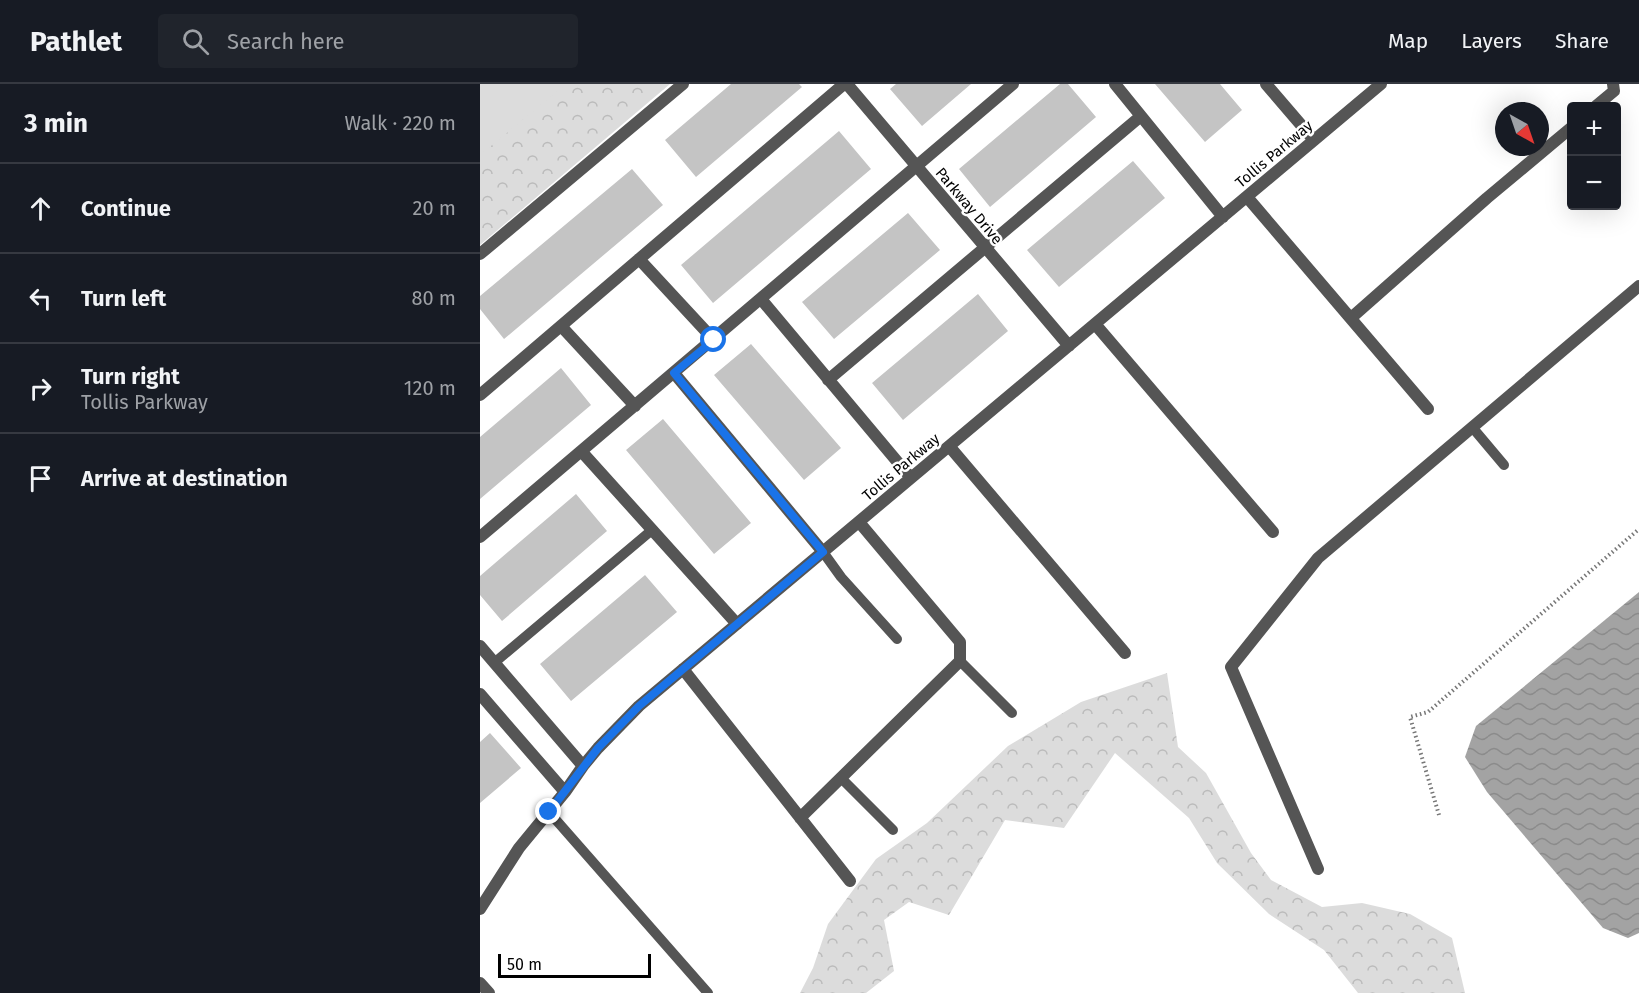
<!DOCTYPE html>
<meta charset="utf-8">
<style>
:root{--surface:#171b24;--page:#20242c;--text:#f1f3f6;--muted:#9ea1a6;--line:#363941}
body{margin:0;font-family:"Fira Sans",sans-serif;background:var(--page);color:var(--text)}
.controls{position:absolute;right:18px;top:18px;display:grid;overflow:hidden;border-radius:6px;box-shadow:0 6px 24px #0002}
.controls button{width:54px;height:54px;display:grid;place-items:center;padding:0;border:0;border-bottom:2px solid var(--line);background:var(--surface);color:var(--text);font:30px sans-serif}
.compass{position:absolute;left:1015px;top:18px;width:54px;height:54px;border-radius:50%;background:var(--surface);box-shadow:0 6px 24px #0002;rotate:140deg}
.scale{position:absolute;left:18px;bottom:15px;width:153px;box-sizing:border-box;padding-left:6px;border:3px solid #000;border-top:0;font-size:16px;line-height:21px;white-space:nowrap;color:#000;-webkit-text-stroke:4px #fff;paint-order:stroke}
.stop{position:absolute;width:18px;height:18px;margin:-14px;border:4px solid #1a73e8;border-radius:50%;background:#fff}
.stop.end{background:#1a73e8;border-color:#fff;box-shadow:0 2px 6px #0008}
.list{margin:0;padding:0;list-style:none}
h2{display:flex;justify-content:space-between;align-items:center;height:78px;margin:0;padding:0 24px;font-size:26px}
h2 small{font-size:20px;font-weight:400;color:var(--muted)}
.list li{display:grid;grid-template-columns:39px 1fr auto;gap:18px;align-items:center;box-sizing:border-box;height:90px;padding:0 24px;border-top:2px solid var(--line)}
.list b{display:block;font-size:22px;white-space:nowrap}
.list p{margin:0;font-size:20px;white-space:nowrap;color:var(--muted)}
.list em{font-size:20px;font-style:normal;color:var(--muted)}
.icon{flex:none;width:33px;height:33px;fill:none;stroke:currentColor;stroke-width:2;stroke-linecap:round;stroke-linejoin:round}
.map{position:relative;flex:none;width:1159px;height:909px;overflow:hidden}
header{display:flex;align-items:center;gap:36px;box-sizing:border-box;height:84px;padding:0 30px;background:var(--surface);border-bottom:2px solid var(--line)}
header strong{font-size:28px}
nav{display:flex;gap:33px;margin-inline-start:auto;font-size:21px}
.search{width:420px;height:54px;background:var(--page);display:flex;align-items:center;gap:15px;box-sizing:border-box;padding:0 21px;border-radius:6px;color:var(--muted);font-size:22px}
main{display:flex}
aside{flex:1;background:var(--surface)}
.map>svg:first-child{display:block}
.forest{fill:url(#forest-crowns)}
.pitch{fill:#dcdcdc}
.water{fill:url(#water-waves)}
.building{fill:#c4c4c4}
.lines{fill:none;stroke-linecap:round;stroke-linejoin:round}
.path{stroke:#777;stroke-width:4;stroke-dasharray:1.5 3;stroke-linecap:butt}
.lane{stroke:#555;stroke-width:10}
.street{stroke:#555;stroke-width:12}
.route{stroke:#1a73e8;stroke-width:8}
.labels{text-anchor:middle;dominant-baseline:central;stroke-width:5;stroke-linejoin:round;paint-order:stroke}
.street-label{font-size:15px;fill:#000;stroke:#fff}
</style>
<header>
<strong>Pathlet</strong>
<div class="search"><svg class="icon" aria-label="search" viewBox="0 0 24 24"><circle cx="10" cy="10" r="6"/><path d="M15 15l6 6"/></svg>Search here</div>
<nav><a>Map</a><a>Layers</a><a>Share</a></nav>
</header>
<main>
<aside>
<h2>3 min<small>Walk · 220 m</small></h2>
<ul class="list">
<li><svg class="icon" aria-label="ahead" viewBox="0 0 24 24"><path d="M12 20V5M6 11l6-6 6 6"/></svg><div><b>Continue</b></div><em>20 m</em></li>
<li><svg class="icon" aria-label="left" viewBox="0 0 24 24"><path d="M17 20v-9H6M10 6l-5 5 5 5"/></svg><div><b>Turn left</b></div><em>80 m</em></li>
<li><svg class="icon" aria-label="right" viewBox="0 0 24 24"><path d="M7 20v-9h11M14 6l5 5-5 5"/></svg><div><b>Turn right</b><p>Tollis Parkway</p></div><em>120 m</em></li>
<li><svg class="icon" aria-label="arrive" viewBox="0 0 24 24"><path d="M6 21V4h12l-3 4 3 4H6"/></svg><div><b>Arrive at destination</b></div></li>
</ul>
</aside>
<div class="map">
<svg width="1159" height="909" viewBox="0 0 1159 909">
<defs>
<pattern id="forest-crowns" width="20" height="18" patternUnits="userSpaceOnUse" patternTransform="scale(1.5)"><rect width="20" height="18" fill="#dcdcdc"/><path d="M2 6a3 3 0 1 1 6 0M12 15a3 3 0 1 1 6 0" fill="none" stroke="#bbb"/></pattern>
<pattern id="water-waves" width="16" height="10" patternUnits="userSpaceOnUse" patternTransform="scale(1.5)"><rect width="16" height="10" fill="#a3a3a3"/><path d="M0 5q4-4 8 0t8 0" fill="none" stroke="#8b8b8b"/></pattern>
</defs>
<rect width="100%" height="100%" fill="#fff"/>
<!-- forest -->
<path class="forest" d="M 0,0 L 190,0 L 0,161 Z
M 687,589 L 698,663 L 726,689 L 771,769 L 791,796 L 842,823 L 882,819 L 930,830 L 972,854 L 985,909 L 878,909 L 844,866 L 789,830 L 737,779 L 709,734 L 635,669 L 584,744 L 525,736 L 469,831 L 429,818 L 404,836 L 414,887 L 386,909 L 320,909 L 333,884 L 348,840 L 396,775 L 447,739 L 528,662 L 601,618 Z"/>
<!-- pitch -->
<path class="pitch" d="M 0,0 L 86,0 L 0,71 Z"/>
<!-- water -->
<path class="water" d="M 1159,508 L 1159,849 L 1148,854 L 1123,844 L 1007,708 L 985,673 L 996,642 Z"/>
<!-- building -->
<path class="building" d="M 251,0 L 319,0 L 322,3 L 216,93 L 185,56 Z
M 416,0 L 491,0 L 442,42 L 410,5 Z
M 580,0 L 588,0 L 616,33 L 510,123 L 479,85 Z
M 675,0 L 740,0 L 762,26 L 725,58 Z
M 359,47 L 391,85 L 233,219 L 201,181 Z
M 653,77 L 685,114 L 579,203 L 547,166 Z
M 152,85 L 183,121 L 24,255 L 0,225 L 0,212 Z
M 428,129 L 460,166 L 354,255 L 322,218 Z
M 498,210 L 528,247 L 423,336 L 392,299 Z
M 271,260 L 361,364 L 324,396 L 234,291 Z
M 81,284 L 111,321 L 0,415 L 0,353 Z
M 183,335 L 271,439 L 234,470 L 146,366 Z
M 96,410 L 127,447 L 22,537 L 0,511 L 0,492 Z
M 165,491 L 197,528 L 91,617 L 60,580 Z
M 10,649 L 41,684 L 0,719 L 0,658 Z"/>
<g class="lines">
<!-- path -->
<path class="path" d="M 959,731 L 930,633 L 948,628 L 1159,445"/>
<!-- lane -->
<path class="lane" d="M 992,343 L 1024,381
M 343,468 L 361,493 L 417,555
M 480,577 L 532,629
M 14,579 L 172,446
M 361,694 L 413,746
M 69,728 L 228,909"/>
<!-- street -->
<path class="street" d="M 367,0 L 589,262
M 635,0 L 743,133
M 786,0 L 834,56
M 1116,22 L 1134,7 L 1133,0
M 767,113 L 948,325
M 0,170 L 203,0
M 159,175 L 234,256
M 281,215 L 431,394
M 871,234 L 1007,114 L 1092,43
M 615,240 L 793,448
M 81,242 L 155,322
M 194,289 L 343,468
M 348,296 L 661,32
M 0,311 L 364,0
M 469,362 L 645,569
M 102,368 L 257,540
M 0,453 L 533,0
M 0,562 L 103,682
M 203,585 L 370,797
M 0,610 L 85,708
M 320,734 L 480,577 L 480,558 L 379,438
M 838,785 L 751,583 L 838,474 L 1159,202
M 0,825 L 39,764 L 85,708 L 103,682 L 118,664 L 159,622 L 901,0
M 0,899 L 9,909"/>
</g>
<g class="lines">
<!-- route -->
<path class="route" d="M 69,728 L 118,664 L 159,622 L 343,468 L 194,289 L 234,256"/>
</g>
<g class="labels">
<!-- street labels -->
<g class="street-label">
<text transform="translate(794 70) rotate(-40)">Tollis Parkway</text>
<text transform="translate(489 122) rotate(50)">Parkway Drive</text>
<text transform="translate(421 383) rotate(-40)">Tollis Parkway</text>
</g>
</g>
</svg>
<div class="controls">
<button>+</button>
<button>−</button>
</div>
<svg class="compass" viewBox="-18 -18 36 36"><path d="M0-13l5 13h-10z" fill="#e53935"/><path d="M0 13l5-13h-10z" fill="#9ea1a6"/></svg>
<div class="scale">50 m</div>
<div class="stop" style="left:234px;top:256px"></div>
<div class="stop end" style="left:69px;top:728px"></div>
</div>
</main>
